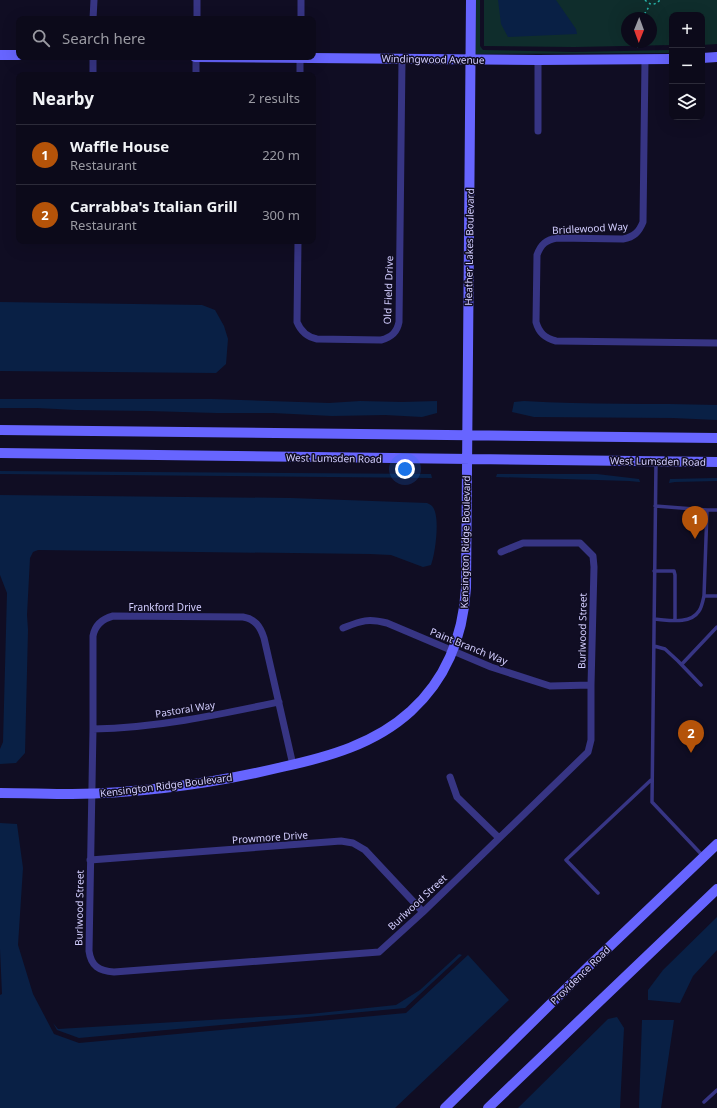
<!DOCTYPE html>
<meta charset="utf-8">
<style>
:root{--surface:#0c0a1a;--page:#1a1827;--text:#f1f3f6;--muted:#9a9aa2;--line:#2c2b39;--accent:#b45309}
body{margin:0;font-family:"Noto Sans",sans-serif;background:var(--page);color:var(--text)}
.controls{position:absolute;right:12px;top:12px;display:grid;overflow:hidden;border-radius:8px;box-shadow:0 4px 16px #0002}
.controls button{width:36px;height:36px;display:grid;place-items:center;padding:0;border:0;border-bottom:1px solid var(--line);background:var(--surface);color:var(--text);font:20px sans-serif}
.compass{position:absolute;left:621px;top:12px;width:36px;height:36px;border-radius:50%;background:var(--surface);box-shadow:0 4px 16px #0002;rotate:181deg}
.you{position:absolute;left:405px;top:469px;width:14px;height:14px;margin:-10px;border:3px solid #fff;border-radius:50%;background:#1a73e8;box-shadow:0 0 0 6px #1a73e833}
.badge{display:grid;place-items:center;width:26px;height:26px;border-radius:50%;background:var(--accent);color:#fff;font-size:13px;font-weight:700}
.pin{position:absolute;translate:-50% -33px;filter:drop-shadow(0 1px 2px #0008)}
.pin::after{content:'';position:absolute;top:21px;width:14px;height:12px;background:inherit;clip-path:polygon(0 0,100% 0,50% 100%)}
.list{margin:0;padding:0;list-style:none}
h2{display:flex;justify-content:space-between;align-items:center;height:52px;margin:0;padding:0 16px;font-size:17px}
h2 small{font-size:13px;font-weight:400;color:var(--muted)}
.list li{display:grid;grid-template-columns:26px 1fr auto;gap:12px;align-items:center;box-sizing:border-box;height:60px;padding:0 16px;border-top:1px solid var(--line)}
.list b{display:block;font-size:15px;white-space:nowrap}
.list p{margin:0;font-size:13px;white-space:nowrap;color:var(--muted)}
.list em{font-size:13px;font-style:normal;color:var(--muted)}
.icon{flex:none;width:22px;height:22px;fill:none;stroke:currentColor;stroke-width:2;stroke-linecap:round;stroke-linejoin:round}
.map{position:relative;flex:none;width:717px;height:1108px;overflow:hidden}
.search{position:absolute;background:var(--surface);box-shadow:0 4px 16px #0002;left:16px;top:16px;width:300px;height:44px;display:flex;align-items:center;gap:10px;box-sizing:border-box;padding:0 14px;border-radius:8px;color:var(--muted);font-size:15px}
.panel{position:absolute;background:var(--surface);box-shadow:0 4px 16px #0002;left:16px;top:72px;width:300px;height:172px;border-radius:8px}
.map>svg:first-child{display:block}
.green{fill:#0f2d2c;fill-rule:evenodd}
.water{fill:#092045}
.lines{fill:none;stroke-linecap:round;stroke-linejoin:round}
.path{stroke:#28b9ae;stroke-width:1.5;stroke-dasharray:2 3;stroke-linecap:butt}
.lane{stroke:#373584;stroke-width:3.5}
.street{stroke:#373584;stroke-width:7}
.secondary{stroke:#6765ff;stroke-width:10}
.labels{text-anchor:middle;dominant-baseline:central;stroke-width:3;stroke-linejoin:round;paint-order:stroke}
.street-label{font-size:10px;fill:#d3ceff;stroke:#100d23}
</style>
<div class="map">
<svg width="717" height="1108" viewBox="0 0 717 1108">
<rect width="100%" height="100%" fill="#100d23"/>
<!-- green -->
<path class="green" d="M 476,0 L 480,0 L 480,46 L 483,50 L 574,52 L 672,50 L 672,53 L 475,54 Z
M 484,0 L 717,0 L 717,44 L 702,45 L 702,15 L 672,15 L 672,45 L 574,47 L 484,46 ZM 627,18 L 651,18 L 651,42 L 627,42 Z"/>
<!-- water -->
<path class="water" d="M 498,0 L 556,0 L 576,29 L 577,34 L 508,37 L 501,24 Z
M 0,302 L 202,305 L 215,310 L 224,326 L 228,339 L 226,364 L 216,373 L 0,371 Z
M 0,399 L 212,399 L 329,403 L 360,401 L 402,402 L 437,401 L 437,413 L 422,417 L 385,415 L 332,416 L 273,413 L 216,413 L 149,411 L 76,410 L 37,408 L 0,408 Z
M 524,401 C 588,405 653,403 717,405 L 717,420 L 673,418 L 534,417 L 512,412 L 514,402 Z
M 0,471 L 431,474 L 432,478 L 0,474 Z
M 497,474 L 597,474 L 639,479 L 640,482 L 629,481 L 496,477 Z
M 717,478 L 717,481 L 675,482 L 669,483 L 670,479 Z
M 0,495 L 291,498 L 427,503 C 429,504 431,505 432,506 C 441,515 435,555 431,565 L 423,567 L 391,555 L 370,554 L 38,550 L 33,552 L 30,558 L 27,615 L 28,630 L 25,753 L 16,763 L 0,764 L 0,749 L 3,742 L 7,593 L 0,575 Z
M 0,823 L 17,824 L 23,868 L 18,945 L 33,994 L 54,1034 L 79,1043 L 406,1013 L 468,955 L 509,1000 L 395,1108 L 0,1108 L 0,995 L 2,994 L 0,949 Z
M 717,917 L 717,950 L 693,976 L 680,1003 L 648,1000 L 648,990 L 663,970 Z
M 459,954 L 462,955 L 405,1008 L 79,1038 L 57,1030 L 53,1023 L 58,1029 L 310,1014 L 396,1005 L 420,990 Z
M 617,1017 L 624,1028 L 620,1108 L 518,1108 L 608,1019 Z
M 642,1020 L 674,1020 L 661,1108 L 639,1108 Z"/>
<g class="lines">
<!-- path -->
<path class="path" d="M 645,0 C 650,5 654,6 660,0
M 642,18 L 650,5
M 638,42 L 638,48"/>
<!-- lane -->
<path class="lane" d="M 656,462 L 652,802 L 703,856
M 655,506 L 707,510 L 704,596 L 717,596
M 707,510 L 717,510
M 654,571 L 674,571 L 675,575 L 675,620
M 654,619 C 668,620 690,625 699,611 C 702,607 703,600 704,596
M 654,646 L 665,649 L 678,661 L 701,685
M 682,664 L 717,627
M 598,893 L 566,860 L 651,780
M 704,1102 L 717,1090"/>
<!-- street -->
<path class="street" d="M 93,19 L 94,0
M 197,19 L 197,0
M 301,19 L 301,0
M 645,60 L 643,222 C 639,232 634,237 623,239 L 557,238 C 546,240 541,244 537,255 L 536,322 C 539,333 545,338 556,341 L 717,343
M 93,75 L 93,57
M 196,75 L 196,57
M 300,75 L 300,57
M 538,131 L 538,60
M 298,241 L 297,322 C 301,332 307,337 317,339 L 381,340 C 392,337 397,332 399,322 L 402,59
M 343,628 C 361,621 367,618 387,623 L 491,667 L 550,686 L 591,685
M 93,729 C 156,728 217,715 279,702
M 293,765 L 264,638 C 260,626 255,619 243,617 L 113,616 C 102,619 95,625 93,636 L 93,729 L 89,951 C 91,966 99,971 114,972 L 379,952 L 423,912 L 588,752 L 591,740 L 591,685 L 594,567 L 593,556 L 580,543 L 523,543 L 501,552
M 450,777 L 457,797 L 499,838
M 90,860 L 341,841 L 353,843 L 365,850 L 423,912"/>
<!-- secondary -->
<path class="secondary" d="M 0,55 L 19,55
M 195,57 L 538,60 L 672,59
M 702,58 L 717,57
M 0,430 L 717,438
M 0,453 L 717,462
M 0,793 C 24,793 48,794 72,794 C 141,793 215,783 282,767 C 328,757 375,744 411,711 C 447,678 463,637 466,588 L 471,0
M 445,1108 L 586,969 L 717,844
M 488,1108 L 717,889"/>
</g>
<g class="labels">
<!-- street labels -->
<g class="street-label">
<text transform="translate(433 59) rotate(1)">Windingwood Avenue</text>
<text transform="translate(590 228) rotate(-3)">Bridlewood Way</text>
<text transform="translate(469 247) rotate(-89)">Heather Lakes Boulevard</text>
<text transform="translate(388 290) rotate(-88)">Old Field Drive</text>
<text transform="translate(334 458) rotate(1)">West Lumsden Road</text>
<text transform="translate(658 461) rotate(1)">West Lumsden Road</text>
<text transform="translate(465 542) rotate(-89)">Kensington Ridge Boulevard</text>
<text x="165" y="607">Frankford Drive</text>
<text transform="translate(582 631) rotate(-89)">Burlwood Street</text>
<text transform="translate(469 646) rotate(22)">Paint Branch Way</text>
<text transform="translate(185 709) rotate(-9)">Pastoral Way</text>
<text transform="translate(166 785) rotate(-7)">Kensington Ridge Boulevard</text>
<text transform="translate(270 837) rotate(-4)">Prowmore Drive</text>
<text transform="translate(417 902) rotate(-43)">Burlwood Street</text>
<text transform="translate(79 908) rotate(-89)">Burlwood Street</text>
<text transform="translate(580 975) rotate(-44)">Providence Road</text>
</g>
</g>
</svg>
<div class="controls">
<button>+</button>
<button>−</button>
<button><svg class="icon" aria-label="layers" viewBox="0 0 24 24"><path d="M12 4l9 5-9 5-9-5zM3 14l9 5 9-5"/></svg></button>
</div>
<svg class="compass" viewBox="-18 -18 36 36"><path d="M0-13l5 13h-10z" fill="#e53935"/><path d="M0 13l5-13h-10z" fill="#9a9aa2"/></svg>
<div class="you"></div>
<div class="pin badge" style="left:695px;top:539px">1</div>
<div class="pin badge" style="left:691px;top:753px">2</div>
<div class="search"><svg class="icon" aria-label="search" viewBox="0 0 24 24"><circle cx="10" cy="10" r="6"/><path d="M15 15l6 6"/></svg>Search here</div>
<section class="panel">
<h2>Nearby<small>2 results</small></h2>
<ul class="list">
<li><span class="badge">1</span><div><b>Waffle House</b><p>Restaurant</p></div><em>220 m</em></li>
<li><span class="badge">2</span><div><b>Carrabba's Italian Grill</b><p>Restaurant</p></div><em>300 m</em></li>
</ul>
</section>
</div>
